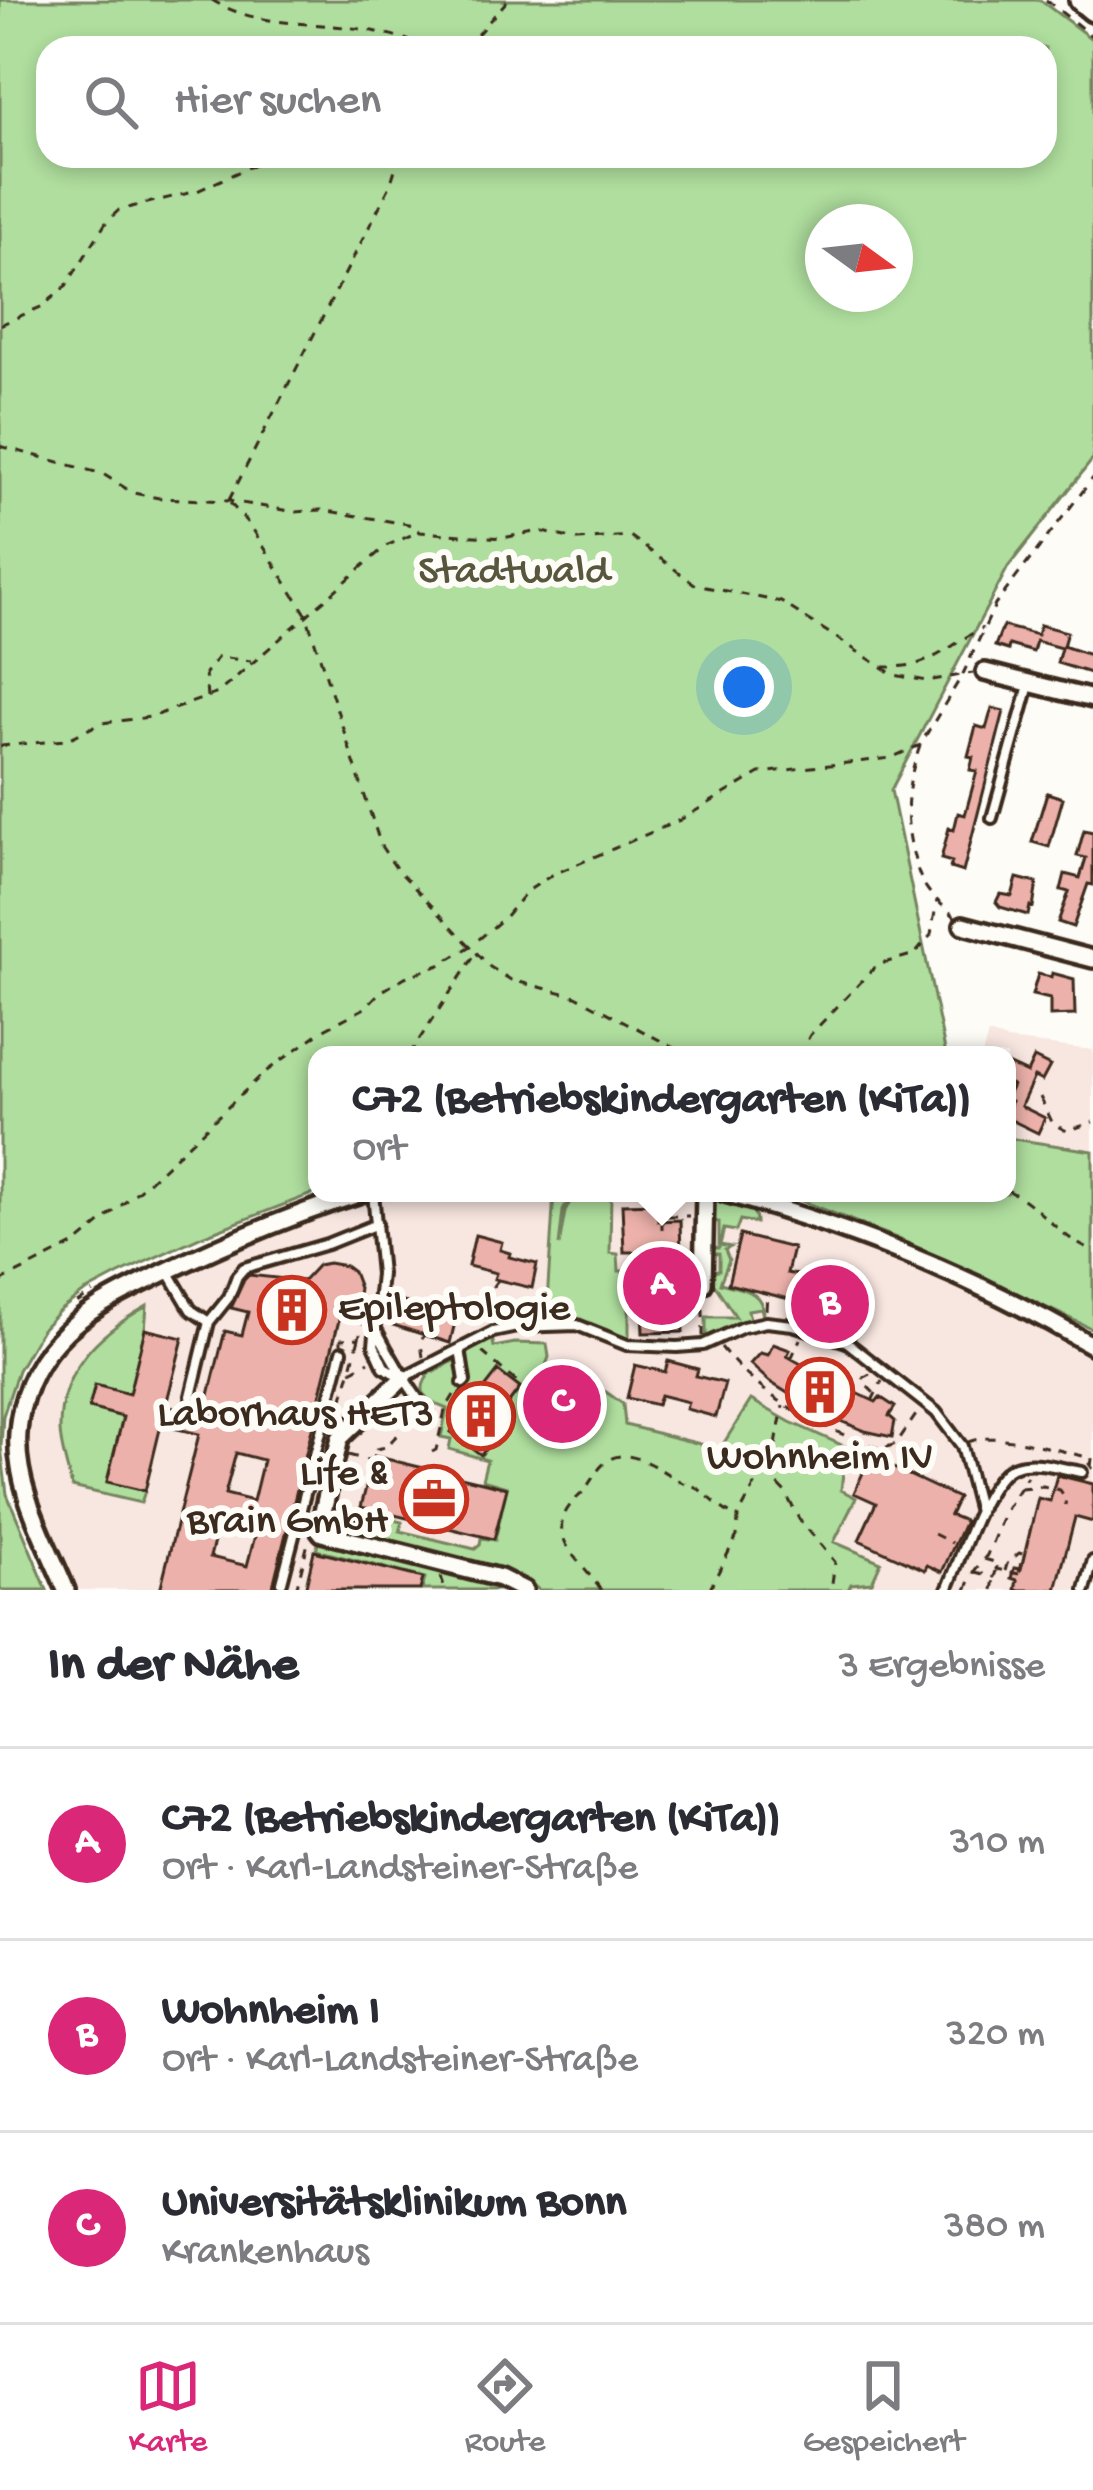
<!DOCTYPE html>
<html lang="de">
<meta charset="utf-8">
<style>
:root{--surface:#fff;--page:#f7f7f7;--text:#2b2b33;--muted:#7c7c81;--line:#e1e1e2;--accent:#db2777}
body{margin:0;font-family:"Gochi Hand",sans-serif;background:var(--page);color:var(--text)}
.compass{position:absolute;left:805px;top:204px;width:108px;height:108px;border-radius:50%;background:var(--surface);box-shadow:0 6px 18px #0003;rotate:105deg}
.you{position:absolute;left:744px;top:687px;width:42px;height:42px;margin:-30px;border:9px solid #fff;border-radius:50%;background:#1a73e8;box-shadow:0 0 0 18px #1a73e833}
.badge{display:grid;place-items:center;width:78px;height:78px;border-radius:50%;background:var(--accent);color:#fff;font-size:39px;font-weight:700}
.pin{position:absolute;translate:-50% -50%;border:6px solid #fff;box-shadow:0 3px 12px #0006}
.popup{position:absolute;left:308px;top:1046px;width:708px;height:156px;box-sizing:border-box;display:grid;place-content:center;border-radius:24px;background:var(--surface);filter:drop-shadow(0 3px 9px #0005);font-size:39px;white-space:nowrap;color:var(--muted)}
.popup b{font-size:45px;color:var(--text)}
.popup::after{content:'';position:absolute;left:50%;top:100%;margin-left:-24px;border:24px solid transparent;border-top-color:var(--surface)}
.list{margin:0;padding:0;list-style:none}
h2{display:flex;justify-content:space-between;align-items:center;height:156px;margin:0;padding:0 48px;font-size:51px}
h2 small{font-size:39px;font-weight:400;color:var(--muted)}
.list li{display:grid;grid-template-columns:78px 1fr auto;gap:36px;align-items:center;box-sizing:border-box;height:192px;padding:0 48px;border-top:3px solid var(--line)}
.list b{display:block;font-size:45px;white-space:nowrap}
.list p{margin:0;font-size:39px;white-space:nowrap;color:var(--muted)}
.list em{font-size:39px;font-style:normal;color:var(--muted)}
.icon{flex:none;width:66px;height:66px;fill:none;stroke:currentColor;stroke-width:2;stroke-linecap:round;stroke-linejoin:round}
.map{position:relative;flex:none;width:1093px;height:1590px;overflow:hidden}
.search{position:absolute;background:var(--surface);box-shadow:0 6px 18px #0003;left:36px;right:36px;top:36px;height:132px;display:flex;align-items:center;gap:30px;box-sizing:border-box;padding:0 42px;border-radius:36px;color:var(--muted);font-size:45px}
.sheet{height:732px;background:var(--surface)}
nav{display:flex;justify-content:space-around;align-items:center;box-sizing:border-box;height:168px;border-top:3px solid var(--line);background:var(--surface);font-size:33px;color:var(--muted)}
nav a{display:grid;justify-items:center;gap:6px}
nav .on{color:var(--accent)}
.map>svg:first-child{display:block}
.built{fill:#f8e6e0}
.green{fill:#afde9e;stroke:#75845e;stroke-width:3;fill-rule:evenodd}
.building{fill:#ecb1aa;stroke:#3b2a1e;stroke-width:3;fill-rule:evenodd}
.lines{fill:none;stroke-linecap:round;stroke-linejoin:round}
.lane-casing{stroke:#3b2a1e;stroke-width:16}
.street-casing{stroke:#3b2a1e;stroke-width:24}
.secondary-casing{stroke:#3b2a1e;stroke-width:30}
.path{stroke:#3b2a1e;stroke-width:3;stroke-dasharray:9 9;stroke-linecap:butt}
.lane{stroke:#fdfcf7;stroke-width:8}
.street{stroke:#fdfcf7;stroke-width:15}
.secondary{stroke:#fdfcf7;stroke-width:21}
.path-bridge{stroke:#3b2a1e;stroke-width:3;stroke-dasharray:9 9;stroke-linecap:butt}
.labels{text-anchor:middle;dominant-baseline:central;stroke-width:12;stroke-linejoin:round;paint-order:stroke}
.park-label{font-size:42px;fill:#58573e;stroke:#fdfcf7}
.poi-label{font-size:42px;fill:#3b2a1e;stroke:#fdfcf7;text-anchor:end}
</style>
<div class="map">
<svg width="1093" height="1590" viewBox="0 0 1093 1590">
<rect width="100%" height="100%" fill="#fdfcf7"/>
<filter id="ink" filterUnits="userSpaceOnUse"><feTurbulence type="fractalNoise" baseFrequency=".00833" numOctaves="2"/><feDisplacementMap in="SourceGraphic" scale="24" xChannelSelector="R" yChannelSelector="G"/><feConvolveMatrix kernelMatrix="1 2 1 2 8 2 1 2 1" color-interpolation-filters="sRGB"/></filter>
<g filter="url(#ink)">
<!-- built -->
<path class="built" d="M 988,1034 L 1007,1040 L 1093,1050 L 1093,1151 L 1007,1138 L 1007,1055 L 982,1055 Z
M 388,1193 L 698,1193 L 812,1226 L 890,1256 L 988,1298 L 1093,1352 L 1093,1590 L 75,1590 L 25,1466 L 25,1428 L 36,1380 L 60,1343 L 104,1307 L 215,1254 L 358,1200 Z"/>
<!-- green -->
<path class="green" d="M 0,0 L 1040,0 L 1093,40 L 1093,459 L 1008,567 L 891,790 L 946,1055 L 317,1055 L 317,1192 L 202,1236 L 119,1274 L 83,1293 L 59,1311 L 42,1329 L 18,1370 L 3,1416 L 1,1447 L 7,1494 L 47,1590 L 0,1590 ZM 48,48 L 1045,48 L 1045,156 L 48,156 ZM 823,222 L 895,222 L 895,294 L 823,294 Z
M 1007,1138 L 1093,1151 L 1093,1329 L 896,1238 L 782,1193 L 1007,1193 Z
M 554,1193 L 572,1193 L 563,1211 L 559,1246 L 565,1212 L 574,1193 L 611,1193 L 610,1253 L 618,1254 L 619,1271 L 629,1271 L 629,1339 L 580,1319 L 546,1318 Z
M 720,1198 C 735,1203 757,1204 756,1223 L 740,1220 L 736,1231 L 724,1229 L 720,1245 L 731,1247 L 725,1250 L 729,1260 L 720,1283 C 741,1289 764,1290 763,1316 L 761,1308 L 748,1310 L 750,1319 L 706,1338 L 706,1317 L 736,1317 L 709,1276 L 711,1271 L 719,1270 L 719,1254 L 709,1253 L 709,1249 L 719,1248 L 719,1222 L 708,1221 L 712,1203 Z
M 147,1306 L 145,1329 L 129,1394 L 95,1385 L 90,1408 L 123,1417 L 107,1481 L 145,1491 L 141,1503 L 72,1487 C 68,1470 61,1450 60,1431 C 59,1370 97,1334 147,1306 Z
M 492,1337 L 494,1347 L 515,1343 L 547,1344 L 549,1357 L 542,1376 L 606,1392 L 623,1404 L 625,1425 L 720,1449 L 751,1400 L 790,1422 L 846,1447 L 841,1490 L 856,1498 L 834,1542 L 881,1562 L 872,1582 L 851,1584 L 848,1590 L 539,1590 L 525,1579 L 494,1569 L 354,1535 L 360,1512 L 402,1522 L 400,1531 L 475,1549 L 480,1545 L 481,1538 L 495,1540 L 507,1487 L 482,1480 L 487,1460 L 449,1449 L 451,1439 L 441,1437 L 447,1409 C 425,1401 413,1391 433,1370 L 435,1372 Z
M 319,1541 L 482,1579 L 508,1590 L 422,1590 L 425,1578 L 316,1550 Z"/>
<!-- building -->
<path class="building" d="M 1040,625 L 1067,632 L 1063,646 L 1093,656 L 1093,674 L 1057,663 L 1061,648 L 1036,641 L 1033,652 L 1009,645 L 1008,650 L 995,646 L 1003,626 L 1037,635 Z
M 992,708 L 1004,711 L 963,872 L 950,868 L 952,862 L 941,859 L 949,828 L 954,830 L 958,813 L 965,815 L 977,771 L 970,770 L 973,757 L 968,756 L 976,726 L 986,729 Z
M 1047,793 L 1063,798 L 1049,847 L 1032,842 Z
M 1084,830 L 1093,832 L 1093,885 L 1088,884 L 1073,927 L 1058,922 L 1069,892 L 1061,890 L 1065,874 L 1080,878 L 1086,858 L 1077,856 Z
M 1017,878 L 1037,883 L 1033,907 L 1030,906 L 1028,915 L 1000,907 L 996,902 L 1000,894 L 1012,896 Z
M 1052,973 L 1074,979 L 1075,1015 L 1050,1016 L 1050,999 L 1032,995 L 1038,974 L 1051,977 Z
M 1034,1058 L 1050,1066 L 1042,1081 L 1034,1077 L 1021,1106 L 1045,1118 L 1038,1133 L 1007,1118 L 1011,1101 L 1007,1100 L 1007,1096 L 1012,1085 L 1007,1083 L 1007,1064 L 1027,1073 Z
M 658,1203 L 658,1221 L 680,1220 L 683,1332 L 643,1333 L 640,1252 L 624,1252 L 622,1204 Z
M 475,1235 L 502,1242 L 500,1250 L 510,1253 L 509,1257 L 537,1264 L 532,1288 L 494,1279 L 496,1273 L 468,1266 Z
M 740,1235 L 793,1248 L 787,1273 L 798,1275 L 798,1278 L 853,1291 L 845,1325 L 807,1317 L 810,1304 L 728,1284 Z
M 328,1263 L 345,1266 L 353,1272 L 359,1288 L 356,1310 L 344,1300 L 272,1590 L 160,1590 L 199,1434 L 161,1425 L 145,1491 L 107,1482 L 123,1417 L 89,1408 L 95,1385 L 129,1394 L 145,1329 L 183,1338 L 166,1405 L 204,1415 L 225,1331 L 242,1335 L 248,1312 L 231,1308 L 244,1280 L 249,1275 L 303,1281 L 318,1265 ZM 236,1453 L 263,1460 L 253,1501 L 225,1494 ZM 219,1522 L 256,1532 L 247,1566 L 210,1557 Z
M 400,1301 L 456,1318 L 450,1343 L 393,1325 Z
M 773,1344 L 790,1350 L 787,1356 L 833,1382 L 876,1402 L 880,1397 L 895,1407 L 889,1416 L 895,1421 L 892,1437 L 865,1431 L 816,1411 L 770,1382 L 750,1364 L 760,1353 L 768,1355 Z
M 668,1361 L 698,1369 L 696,1376 L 725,1383 L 716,1417 L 686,1409 L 688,1402 L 660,1395 L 657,1405 L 627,1398 L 635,1365 L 665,1372 Z
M 498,1371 L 520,1388 L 491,1427 L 498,1432 L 481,1455 L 451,1432 L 471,1406 L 458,1396 L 462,1391 L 467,1390 L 477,1398 Z
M 374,1456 L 507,1488 L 494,1539 L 361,1507 Z
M 870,1457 L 958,1498 L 950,1515 L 965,1521 L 942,1572 L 927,1565 L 925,1570 L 859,1540 L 876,1503 L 854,1493 Z
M 1057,1475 L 1093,1484 L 1093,1522 L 1075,1517 L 1056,1590 L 1015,1590 L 1017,1580 L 1011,1578 L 1014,1568 L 1021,1569 L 1038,1498 L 1050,1501 Z
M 314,1551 L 423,1578 L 420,1590 L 305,1590 Z"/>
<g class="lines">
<!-- lane casing -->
<g class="lane-casing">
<path id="lane" d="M 992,818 L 1029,685
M 373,1193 L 381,1274 L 374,1345 L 384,1367 L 401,1377
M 168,1271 L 191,1310 L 209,1322 L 229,1297 L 237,1276 L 244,1268 L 327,1244 L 377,1224
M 377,1331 C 390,1356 404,1379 420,1402
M 460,1349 L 465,1381 L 463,1383
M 403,1378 L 493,1332 L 517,1327 L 577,1325 L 627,1345 L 677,1347 L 703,1345 L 743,1327 L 766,1322 L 793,1325 L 847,1342 L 936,1412 L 962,1446 L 979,1512
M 191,1396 L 209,1322
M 282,1582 L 342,1351
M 947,1590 C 960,1561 985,1475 1015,1466 C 1036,1459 1062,1469 1082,1472
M 1085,1590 L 1093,1561"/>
</g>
<!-- street casing -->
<g class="street-casing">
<path id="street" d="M 985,672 L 1093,699
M 963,925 L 1093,959
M 725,1193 C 852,1228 979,1279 1093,1346
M 703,1284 L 705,1193
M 403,1378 L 340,1438 L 319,1529 L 322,1533 L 500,1578 L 524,1590
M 66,1590 C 46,1541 14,1487 18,1433 C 20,1399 34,1366 57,1341 C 86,1308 126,1291 165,1272 C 228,1242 294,1214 361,1193"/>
</g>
<!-- secondary casing -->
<g class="secondary-casing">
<path id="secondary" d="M 1081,0 L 1093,10"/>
</g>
<!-- path -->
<path class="path" d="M 212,0 C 252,25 299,22 344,27 C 374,30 401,36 429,48
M 1046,0 L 1093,37
M 465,48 L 508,0
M 0,325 L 43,306 L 66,286 L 107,221 L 119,210 L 197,191 L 273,156
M 0,446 L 103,474 L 133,493 L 159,498 L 229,501 L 296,512 L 321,510 L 414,525 L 420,532 L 503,538 L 539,531 L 578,540 L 630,536 L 696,585 L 781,602 L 894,675 L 927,681 L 973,673
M 229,500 L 390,186 L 399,156
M 230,503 L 252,528 L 306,614 L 381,846 L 396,868 L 490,967 L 511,980 L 576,996 L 688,1055
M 882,667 C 892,667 903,667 912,665 C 939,660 958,639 983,628
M 207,697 L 205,673 L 218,657 L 251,661
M 0,746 L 66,740 L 101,723 L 151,717 L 218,693 L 386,546 L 418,532
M 920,746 C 907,783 903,814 913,853 C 916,865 919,878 927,889 C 934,899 946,908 955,917
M 409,1055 L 475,955
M 799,1055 L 810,1035 L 877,965 L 915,954 L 931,935 L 937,900
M 1040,1097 L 1053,1124 L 1067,1131 L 1093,1122
M 1007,1190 C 1042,1207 1058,1237 1093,1251
M 661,1193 L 662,1215
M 662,1229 L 662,1216 L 689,1216
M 0,1282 L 77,1243 L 144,1186 L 264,1073 L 326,1028 L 365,1008 L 379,993 L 405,977 L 440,965 L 471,946 L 505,917 L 526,892 L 552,875 L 680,820 L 760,773 L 891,758 L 920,745 L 963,674 L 995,605 L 1093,478
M 77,1303 L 93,1292
M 766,1310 L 767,1293
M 796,1313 L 800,1296 L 811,1299
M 854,1321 L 859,1323 L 855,1338
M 490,1322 C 485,1306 486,1293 498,1280
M 703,1336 L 703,1298
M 341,1343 L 341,1339 L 359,1338 L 366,1310
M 721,1347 C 763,1400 818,1427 881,1449 L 896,1444 L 918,1412
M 482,1352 L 518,1383
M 423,1357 L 421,1344 L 425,1330
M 791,1359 L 800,1339
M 351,1371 L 369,1361
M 870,1374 L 864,1377 L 863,1382 L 874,1393
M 872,1401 L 882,1381
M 428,1413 L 443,1411
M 338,1417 L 359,1338
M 968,1442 C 995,1430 1054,1450 1083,1456 L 1093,1469
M 432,1452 L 436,1450 L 445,1410 L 457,1390
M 348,1455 L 371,1461 L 376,1449 L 386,1447 L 398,1434
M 1091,1467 L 1093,1451
M 766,1472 L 785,1492 L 799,1519 L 835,1562 L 831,1590
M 1020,1488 L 1043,1486 L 1060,1490 L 1066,1499 L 1065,1505
M 336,1511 L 351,1515 L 363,1527
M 934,1534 L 952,1543
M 984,1559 L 998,1563 L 996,1569 L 1019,1574
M 1005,1571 L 1007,1564 L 1019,1553 L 1022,1554 L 1019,1574
M 975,1572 L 994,1577 L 996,1571
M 441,1577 L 445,1590
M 296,1590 L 309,1539
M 601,1590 C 579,1558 539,1533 578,1497 C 590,1486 595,1470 607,1461 C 630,1444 663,1473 683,1483 C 694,1488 690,1483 700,1490 C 713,1500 722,1511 738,1517
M 709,1590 L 737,1536 L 738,1517 L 776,1445 L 783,1406
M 966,1590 L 975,1570 L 987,1555 L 1005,1511 L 1027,1476
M 992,1590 L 994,1579"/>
<!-- lane -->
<use href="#lane" class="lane"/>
<!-- street -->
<use href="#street" class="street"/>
<!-- secondary -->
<use href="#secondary" class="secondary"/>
<!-- path-bridge -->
<path class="path-bridge" d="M 290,1518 L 303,1522"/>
</g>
</g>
<!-- icons -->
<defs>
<g id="building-ring" transform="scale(3.45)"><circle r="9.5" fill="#fdfcf7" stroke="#c8321e" stroke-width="1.5"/><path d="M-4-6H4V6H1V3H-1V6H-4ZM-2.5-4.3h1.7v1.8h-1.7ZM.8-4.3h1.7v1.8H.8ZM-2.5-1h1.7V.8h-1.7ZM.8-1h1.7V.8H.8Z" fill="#c8321e"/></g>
<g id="office-ring" transform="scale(3.45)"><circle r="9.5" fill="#fdfcf7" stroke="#c8321e" stroke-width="1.5"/><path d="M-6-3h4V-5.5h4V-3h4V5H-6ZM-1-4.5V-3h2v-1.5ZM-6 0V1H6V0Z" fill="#c8321e"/></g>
</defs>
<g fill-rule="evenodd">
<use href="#building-ring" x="292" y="1310"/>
<use href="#building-ring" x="820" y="1392"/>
<use href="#building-ring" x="481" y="1416"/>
<use href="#office-ring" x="434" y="1499"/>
</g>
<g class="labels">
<!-- park labels -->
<g class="park-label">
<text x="514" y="573">Stadtwald</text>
</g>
<!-- poi labels -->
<g class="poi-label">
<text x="338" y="1310" text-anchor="start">Epileptologie</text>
<text x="434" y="1416">Laborhaus HET3</text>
<text x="820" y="1459" text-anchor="middle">Wohnheim IV</text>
<text x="388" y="1475">Life &amp;<tspan x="388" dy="48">Brain GmbH</tspan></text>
</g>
</g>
</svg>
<svg class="compass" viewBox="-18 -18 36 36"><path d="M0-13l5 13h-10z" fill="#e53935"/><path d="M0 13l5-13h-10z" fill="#7c7c81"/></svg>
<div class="you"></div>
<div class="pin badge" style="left:662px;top:1286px">A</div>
<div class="popup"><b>C72 (Betriebskindergarten (KiTa))</b>Ort</div>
<div class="pin badge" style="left:830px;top:1304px">B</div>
<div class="pin badge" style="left:562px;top:1404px">C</div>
<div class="search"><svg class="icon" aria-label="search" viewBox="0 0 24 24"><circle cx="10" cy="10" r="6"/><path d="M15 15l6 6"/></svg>Hier suchen</div>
</div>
<section class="sheet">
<h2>In der Nähe<small>3 Ergebnisse</small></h2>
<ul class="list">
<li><span class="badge">A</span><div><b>C72 (Betriebskindergarten (KiTa))</b><p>Ort · Karl-Landsteiner-Straße</p></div><em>310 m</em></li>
<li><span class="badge">B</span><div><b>Wohnheim I</b><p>Ort · Karl-Landsteiner-Straße</p></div><em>320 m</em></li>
<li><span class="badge">C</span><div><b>Universitätsklinikum Bonn</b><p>Krankenhaus</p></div><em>380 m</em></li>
</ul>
</section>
<nav>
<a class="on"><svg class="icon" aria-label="map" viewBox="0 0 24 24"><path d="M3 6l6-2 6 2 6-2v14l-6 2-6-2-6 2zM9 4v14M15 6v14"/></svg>Karte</a>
<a><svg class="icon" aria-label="directions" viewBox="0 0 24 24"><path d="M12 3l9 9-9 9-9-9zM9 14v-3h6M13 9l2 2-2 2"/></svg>Route</a>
<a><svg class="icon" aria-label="saved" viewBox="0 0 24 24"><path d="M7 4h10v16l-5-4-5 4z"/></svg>Gespeichert</a>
</nav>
